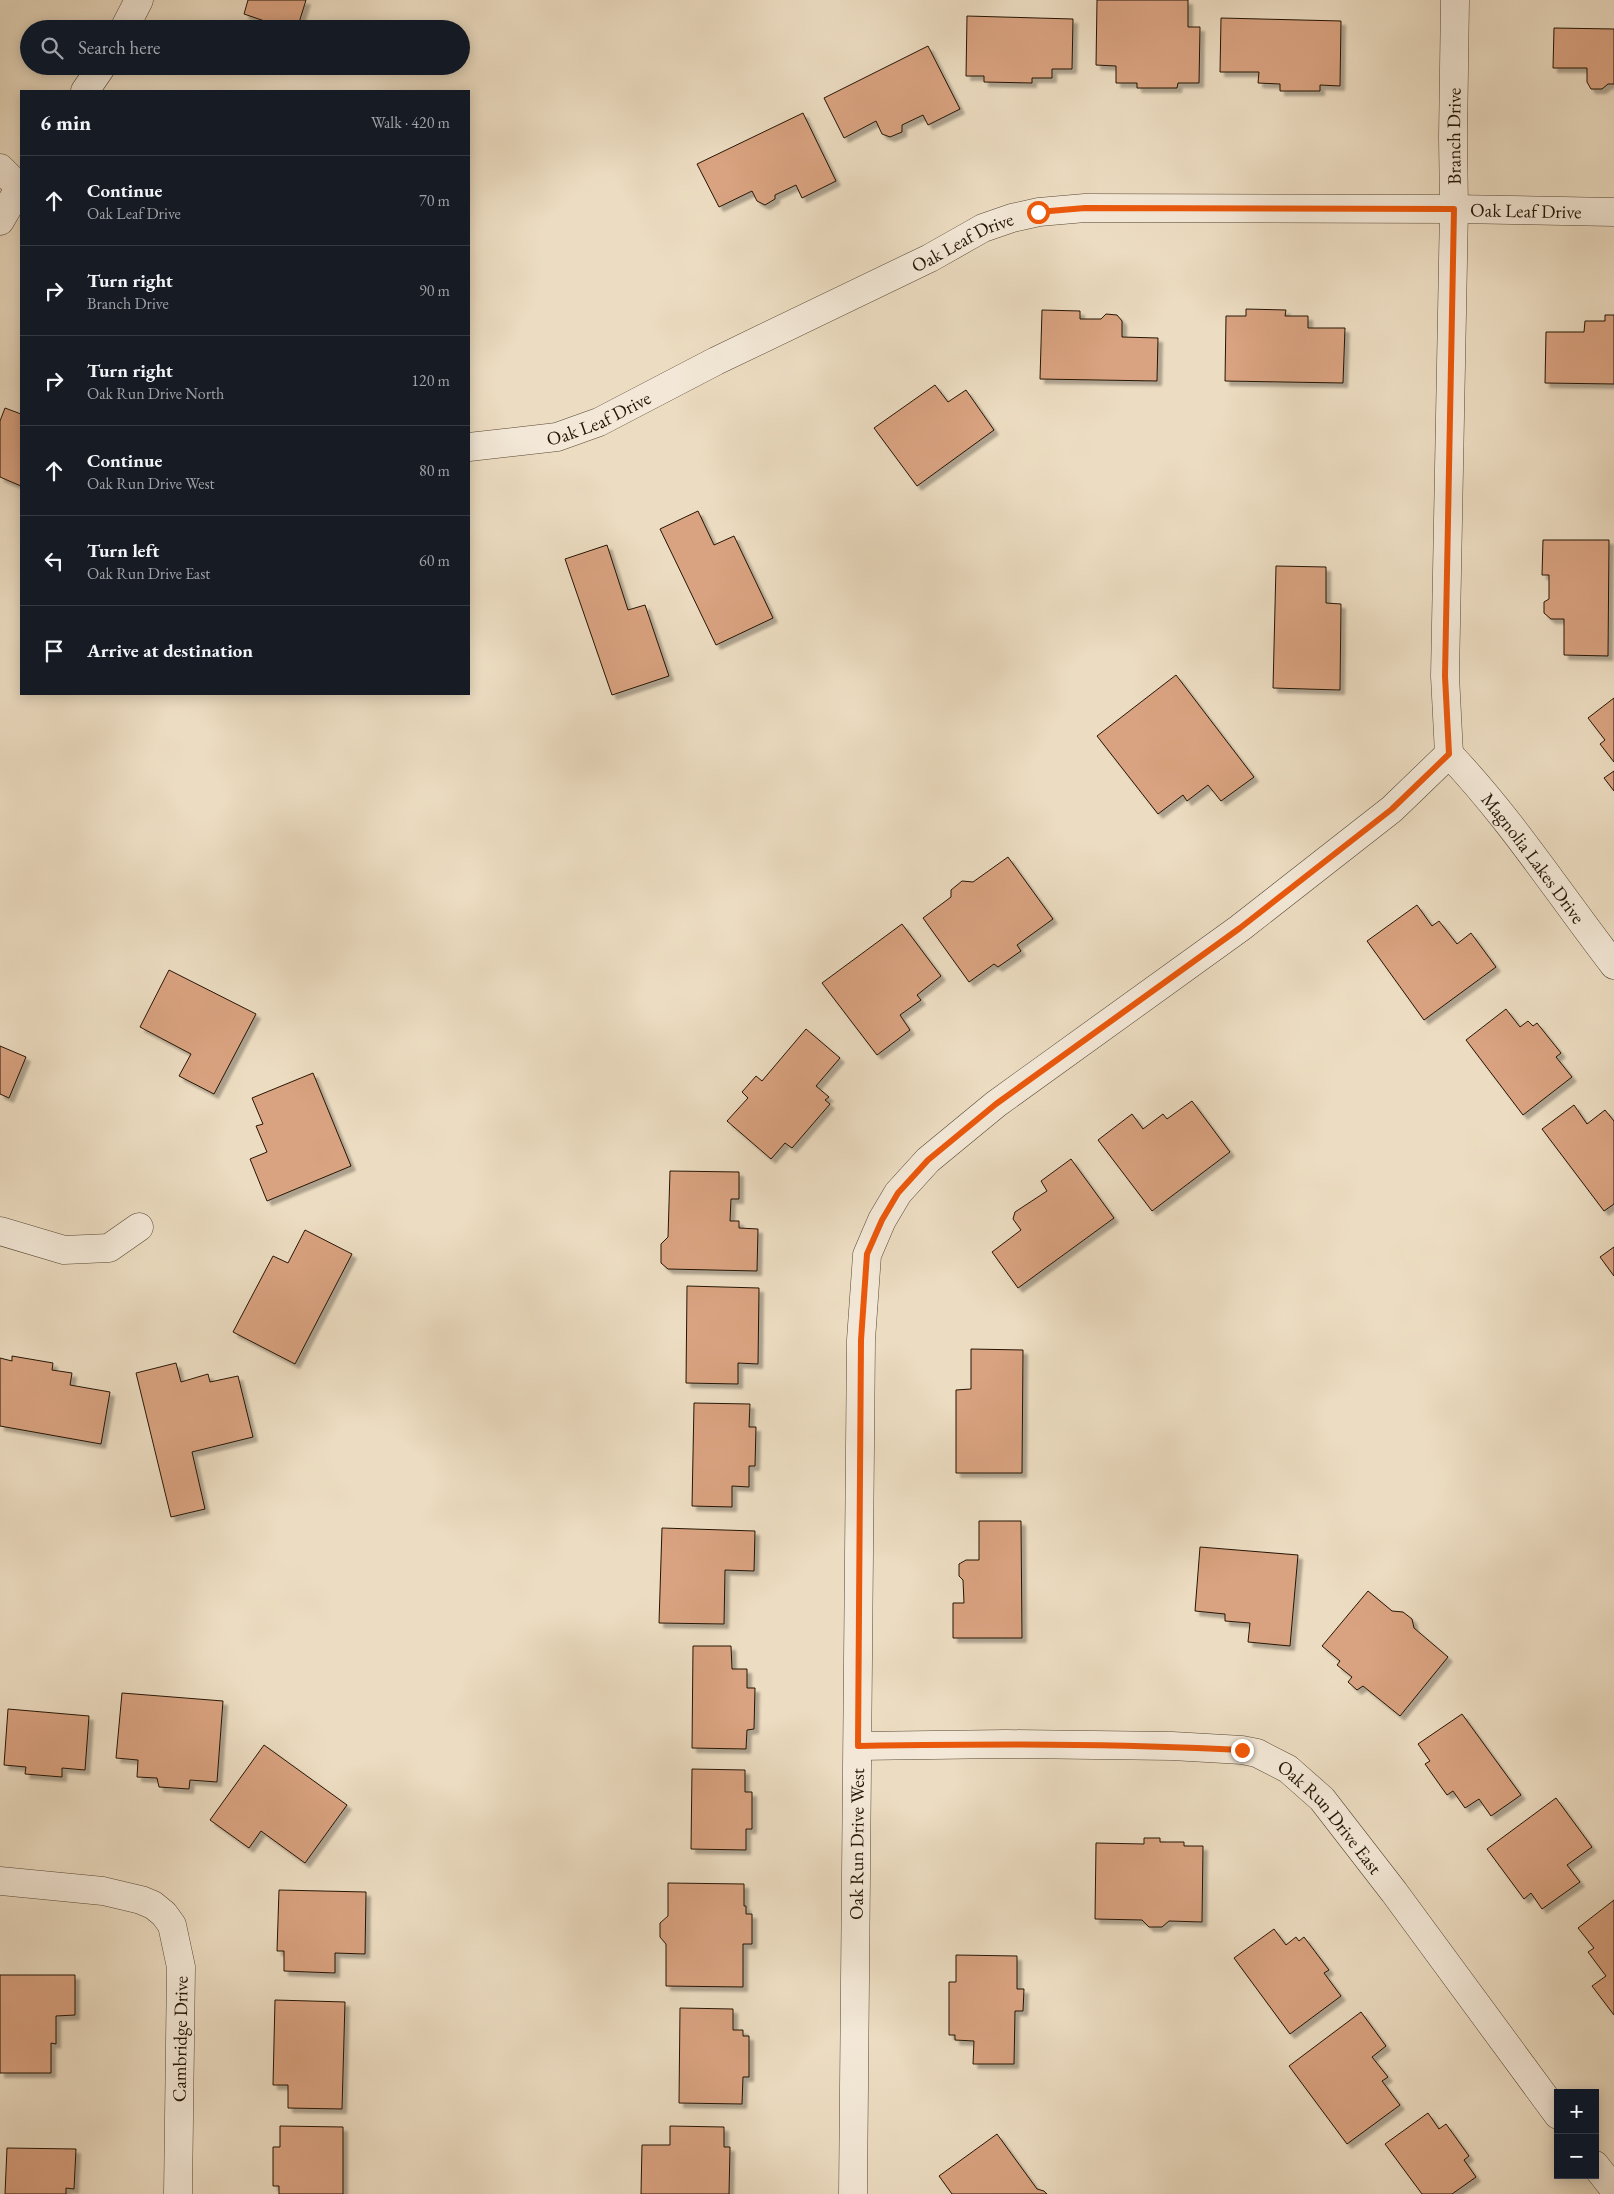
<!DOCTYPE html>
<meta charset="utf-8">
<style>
:root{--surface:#171b24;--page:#242831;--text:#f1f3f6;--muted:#9ea1a6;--line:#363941}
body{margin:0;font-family:"EB Garamond",serif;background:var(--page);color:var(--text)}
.controls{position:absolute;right:15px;bottom:15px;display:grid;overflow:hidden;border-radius:0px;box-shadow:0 2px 12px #0003}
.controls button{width:45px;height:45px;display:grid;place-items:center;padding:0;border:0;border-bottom:1px solid var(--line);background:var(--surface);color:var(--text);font:25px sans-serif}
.stop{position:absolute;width:15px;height:15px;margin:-11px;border:4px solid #ea580c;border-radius:50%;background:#fff}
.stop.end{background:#ea580c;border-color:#fff;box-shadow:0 1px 5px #0008}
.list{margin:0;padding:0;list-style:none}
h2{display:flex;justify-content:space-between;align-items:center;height:65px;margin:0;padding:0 20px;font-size:21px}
h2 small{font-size:16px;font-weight:400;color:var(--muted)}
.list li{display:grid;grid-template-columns:32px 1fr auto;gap:15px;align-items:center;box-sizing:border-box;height:90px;padding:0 20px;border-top:1px solid var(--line)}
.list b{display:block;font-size:19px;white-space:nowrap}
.list p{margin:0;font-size:16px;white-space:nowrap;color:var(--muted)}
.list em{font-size:16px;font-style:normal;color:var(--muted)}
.icon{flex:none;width:28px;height:28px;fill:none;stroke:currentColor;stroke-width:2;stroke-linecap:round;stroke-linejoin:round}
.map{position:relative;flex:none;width:1614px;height:2194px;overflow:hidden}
.search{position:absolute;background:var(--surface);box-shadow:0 2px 12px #0003;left:20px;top:20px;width:450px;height:55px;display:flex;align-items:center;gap:12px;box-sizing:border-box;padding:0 18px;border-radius:28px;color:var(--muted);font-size:19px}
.panel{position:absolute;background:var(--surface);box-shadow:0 2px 12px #0003;left:20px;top:90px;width:450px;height:605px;border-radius:0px}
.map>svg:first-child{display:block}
.building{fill:#d9a280;stroke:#241504;filter:url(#shadow)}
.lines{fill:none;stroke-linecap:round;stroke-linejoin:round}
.minor-casing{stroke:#564733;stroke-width:29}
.minor{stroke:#f3e8d7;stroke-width:28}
.route{stroke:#ea580c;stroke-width:6}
.labels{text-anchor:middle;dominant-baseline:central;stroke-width:4.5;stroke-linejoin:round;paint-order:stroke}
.street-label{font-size:19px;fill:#241504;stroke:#f3e8d7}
</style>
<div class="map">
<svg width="1614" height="2194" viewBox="0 0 1614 2194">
<defs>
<filter id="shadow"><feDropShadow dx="4.5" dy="4.5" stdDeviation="1" flood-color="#0004"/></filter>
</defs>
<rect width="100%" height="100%" fill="#ecdcc1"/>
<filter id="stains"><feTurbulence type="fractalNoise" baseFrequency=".004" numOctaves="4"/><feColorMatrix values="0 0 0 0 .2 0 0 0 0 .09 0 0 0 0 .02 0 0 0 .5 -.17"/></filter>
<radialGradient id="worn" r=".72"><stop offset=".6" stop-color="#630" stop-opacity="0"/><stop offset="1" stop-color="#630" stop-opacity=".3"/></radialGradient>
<!-- building -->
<path class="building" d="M 248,0 L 306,0 L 297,29 L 288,29 L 244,14 Z
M 1097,0 L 1188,0 L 1188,27 L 1200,27 L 1199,83 L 1178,83 L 1177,88 L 1137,88 L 1137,83 L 1116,83 L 1116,66 L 1096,65 Z
M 967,16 L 1073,19 L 1072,69 L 1052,69 L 1052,78 L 1032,78 L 1032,83 L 984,82 L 984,76 L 966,76 Z
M 1221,18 L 1341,21 L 1340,86 L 1320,85 L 1320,91 L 1280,91 L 1280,84 L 1258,83 L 1259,72 L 1220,72 Z
M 1554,28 L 1614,29 L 1614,84 L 1608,84 L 1602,89 L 1591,89 L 1587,82 L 1587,68 L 1553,68 Z
M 928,46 L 960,109 L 928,125 L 923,115 L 902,125 L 902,132 L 890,137 L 882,134 L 876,121 L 844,138 L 824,98 Z
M 803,113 L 836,181 L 802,198 L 796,185 L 775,195 L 775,199 L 765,205 L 757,201 L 752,191 L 719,207 L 697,164 Z
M 1246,309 L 1286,310 L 1285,316 L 1308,316 L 1308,328 L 1345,328 L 1343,383 L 1225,381 L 1226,316 L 1246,316 Z
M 1042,310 L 1080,311 L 1080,319 L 1101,319 L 1106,314 L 1117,315 L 1122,321 L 1122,337 L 1158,338 L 1157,381 L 1040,379 Z
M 1605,315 L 1614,315 L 1614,384 L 1545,383 L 1546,332 L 1584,332 L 1585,321 L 1605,321 Z
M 935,385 L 948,402 L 966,390 L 994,430 L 917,486 L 874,428 Z
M 5,408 L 21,414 L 21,486 L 0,477 L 0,421 Z
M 698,511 L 714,545 L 734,536 L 773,618 L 716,645 L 660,529 Z
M 1543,540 L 1609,540 L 1608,656 L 1564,655 L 1564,619 L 1551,619 L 1544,613 L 1544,602 L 1549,599 L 1549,575 L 1542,575 Z
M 607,545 L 628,610 L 645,605 L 669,676 L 612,695 L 565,559 Z
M 1276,566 L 1326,567 L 1326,603 L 1341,604 L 1340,690 L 1273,688 Z
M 1176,675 L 1254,777 L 1221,801 L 1208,785 L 1187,801 L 1183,795 L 1158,814 L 1097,736 Z
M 1614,698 L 1614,762 L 1600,744 L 1605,740 L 1588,718 Z
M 1614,771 L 1614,791 L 1604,778 Z
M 1008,857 L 1053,919 L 1017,945 L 1021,951 L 998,967 L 994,964 L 969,982 L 923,918 L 951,897 L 951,890 L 962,881 L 973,882 Z
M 1417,905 L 1432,926 L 1439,921 L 1457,944 L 1471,933 L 1496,967 L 1424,1020 L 1367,941 Z
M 902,924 L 941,976 L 917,995 L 921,1000 L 900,1015 L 910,1030 L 877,1055 L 822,983 Z
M 169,970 L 256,1014 L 214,1094 L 179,1076 L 191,1054 L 140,1027 Z
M 1506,1009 L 1520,1027 L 1528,1021 L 1533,1026 L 1537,1023 L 1561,1053 L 1556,1057 L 1572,1077 L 1523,1115 L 1466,1040 Z
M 806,1029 L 840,1058 L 816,1086 L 829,1097 L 825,1100 L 830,1104 L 792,1148 L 785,1143 L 771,1159 L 727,1121 L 748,1098 L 742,1092 L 756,1076 L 762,1081 Z
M 0,1046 L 26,1057 L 9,1098 L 0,1094 Z
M 313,1073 L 351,1166 L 267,1201 L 250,1159 L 267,1152 L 256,1126 L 263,1124 L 252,1098 Z
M 1192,1101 L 1230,1152 L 1152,1211 L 1098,1140 L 1132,1114 L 1143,1129 L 1163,1114 L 1167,1119 Z
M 1574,1105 L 1587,1124 L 1605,1110 L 1614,1121 L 1614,1204 L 1604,1211 L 1542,1129 Z
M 1071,1159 L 1114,1218 L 1018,1288 L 992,1252 L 1021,1230 L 1013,1219 L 1015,1212 L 1047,1191 L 1041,1181 Z
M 670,1171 L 739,1172 L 739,1199 L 731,1199 L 730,1221 L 739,1221 L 739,1228 L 758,1229 L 757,1271 L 668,1269 L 661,1263 L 661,1244 L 668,1237 Z
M 305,1230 L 352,1254 L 295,1364 L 233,1332 L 273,1256 L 288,1263 Z
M 1614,1247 L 1614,1276 L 1600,1257 Z
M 687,1286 L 759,1288 L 758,1364 L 738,1363 L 738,1384 L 686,1383 Z
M 971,1349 L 1023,1350 L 1022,1473 L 956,1473 L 956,1390 L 971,1389 Z
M 12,1356 L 53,1363 L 52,1370 L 72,1373 L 70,1385 L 110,1392 L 101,1444 L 0,1426 L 0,1358 L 12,1361 Z
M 176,1363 L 181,1382 L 208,1374 L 210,1382 L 238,1376 L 253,1437 L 192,1452 L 205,1509 L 171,1517 L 136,1373 Z
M 694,1403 L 750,1404 L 749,1427 L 756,1427 L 755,1466 L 749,1466 L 749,1487 L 732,1486 L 732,1507 L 692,1506 Z
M 979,1521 L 1021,1521 L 1022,1638 L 953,1638 L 953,1603 L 964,1603 L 963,1580 L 959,1576 L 959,1564 L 966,1560 L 979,1560 Z
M 662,1528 L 755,1531 L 754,1571 L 725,1570 L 724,1624 L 659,1623 Z
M 1200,1547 L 1298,1555 L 1290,1646 L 1248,1642 L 1250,1623 L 1225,1621 L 1225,1614 L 1195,1611 Z
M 1368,1591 L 1392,1611 L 1403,1612 L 1412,1619 L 1414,1628 L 1448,1657 L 1400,1716 L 1363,1686 L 1357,1690 L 1348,1682 L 1352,1677 L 1337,1665 L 1340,1661 L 1322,1646 Z
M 693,1646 L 731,1646 L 732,1669 L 747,1669 L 747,1688 L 755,1688 L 754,1729 L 747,1730 L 746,1749 L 692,1748 Z
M 122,1693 L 223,1701 L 217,1782 L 190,1780 L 189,1789 L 159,1787 L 157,1778 L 137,1777 L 138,1760 L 116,1758 Z
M 8,1709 L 89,1716 L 85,1770 L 62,1768 L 62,1777 L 25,1774 L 26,1767 L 4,1765 Z
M 1462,1714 L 1521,1795 L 1491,1816 L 1479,1799 L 1465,1808 L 1453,1791 L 1447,1795 L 1425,1764 L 1430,1761 L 1418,1744 Z
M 264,1745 L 347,1805 L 305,1863 L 261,1831 L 249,1848 L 210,1820 Z
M 692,1769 L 745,1770 L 745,1792 L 752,1792 L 752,1829 L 746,1829 L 746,1850 L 691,1849 Z
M 1556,1798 L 1592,1847 L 1567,1865 L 1580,1882 L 1542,1909 L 1531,1893 L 1524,1899 L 1487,1849 Z
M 1144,1838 L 1160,1838 L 1160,1842 L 1184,1842 L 1184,1846 L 1203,1846 L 1202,1922 L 1169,1921 L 1162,1927 L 1149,1927 L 1142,1920 L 1095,1919 L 1096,1843 L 1144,1844 Z
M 668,1883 L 744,1884 L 744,1906 L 746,1906 L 746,1914 L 752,1914 L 752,1944 L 743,1944 L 743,1987 L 666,1986 L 666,1944 L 660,1937 L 660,1923 L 668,1916 Z
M 279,1890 L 366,1892 L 365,1954 L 335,1953 L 335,1973 L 284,1971 L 284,1951 L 277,1951 Z
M 1614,1900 L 1614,2015 L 1592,1986 L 1606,1976 L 1588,1952 L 1594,1948 L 1578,1928 Z
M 1274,1929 L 1286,1945 L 1296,1937 L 1299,1941 L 1304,1937 L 1329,1970 L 1324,1973 L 1341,1996 L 1290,2034 L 1234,1958 Z
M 956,1955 L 1017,1956 L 1017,1989 L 1024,1989 L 1023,2011 L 1015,2011 L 1014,2064 L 973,2064 L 974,2041 L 955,2040 L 955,2035 L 949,2035 L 949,1982 L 956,1982 Z
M 0,1975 L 75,1975 L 75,2015 L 56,2016 L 56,2044 L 51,2043 L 51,2073 L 0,2073 Z
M 275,2000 L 345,2002 L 342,2109 L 288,2108 L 288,2085 L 273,2085 Z
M 680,2008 L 733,2009 L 733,2030 L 743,2030 L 743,2036 L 749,2036 L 749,2077 L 743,2077 L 742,2104 L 679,2103 Z
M 1361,2012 L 1386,2046 L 1372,2057 L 1388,2077 L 1382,2081 L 1400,2105 L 1347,2144 L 1289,2066 Z
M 1428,2113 L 1439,2129 L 1446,2124 L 1469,2156 L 1464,2160 L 1476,2177 L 1452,2194 L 1422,2194 L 1385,2144 Z
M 280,2126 L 343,2127 L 343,2194 L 279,2194 L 279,2186 L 273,2186 L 273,2147 L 280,2147 Z
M 670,2126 L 724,2127 L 724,2147 L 730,2147 L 729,2194 L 641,2194 L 642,2145 L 670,2145 Z
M 997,2134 L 1037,2189 L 1044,2191 L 1047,2194 L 952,2194 L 939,2176 Z
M 7,2148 L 76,2149 L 74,2189 L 66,2188 L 66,2194 L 5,2194 Z"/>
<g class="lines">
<!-- minor casing -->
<g class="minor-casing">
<g id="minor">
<path d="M 124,29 L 139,0"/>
<path d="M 85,91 L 102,66"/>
<path d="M 0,168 L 21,189"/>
<path d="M 0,221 L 21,185"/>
<path id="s1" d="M 469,447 L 557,437 L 599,422 L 716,361 L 930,258 L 983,228 L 1012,218 L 1039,212 L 1085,208 L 1454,209 L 1614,212"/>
<path id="s2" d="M 1449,754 L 1445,676 L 1454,209 L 1453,137 L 1455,0"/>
<path id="s3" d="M 1449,754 C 1511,819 1559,894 1614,965"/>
<path d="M 0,1231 L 64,1250 L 109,1248 L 139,1227"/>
<path id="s4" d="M 858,1746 L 1006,1744 L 1172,1746 L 1242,1750 L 1257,1753 L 1288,1769 L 1322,1799 L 1394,1892 L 1558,2115"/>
<path d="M 0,1881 L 103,1891 L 141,1900 L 153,1905 L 164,1914 L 172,1925 L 181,1967 L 178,2194"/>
<path d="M 1595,2165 L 1614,2189"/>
<path id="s5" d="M 853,2194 L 861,1340 L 867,1255 L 882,1220 L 898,1193 L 928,1160 L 996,1104 L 1240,928 L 1392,809 L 1449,754"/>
</g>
</g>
<!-- minor -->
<use href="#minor" class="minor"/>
</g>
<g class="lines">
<!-- route -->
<path class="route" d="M 1038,212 L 1085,208 L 1454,209 L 1445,676 L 1449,754 L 1392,809 L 1240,928 L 996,1104 L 928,1160 L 898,1193 L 882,1220 L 867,1254 L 861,1340 L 858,1746 C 986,1744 1114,1743 1242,1750"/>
</g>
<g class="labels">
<!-- street labels -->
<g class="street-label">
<text stroke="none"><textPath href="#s2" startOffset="618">Branch Drive</textPath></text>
<text stroke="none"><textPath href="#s1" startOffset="1109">Oak Leaf Drive</textPath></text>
<text stroke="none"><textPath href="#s1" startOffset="539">Oak Leaf Drive</textPath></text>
<text stroke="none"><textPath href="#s1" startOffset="134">Oak Leaf Drive</textPath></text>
<text stroke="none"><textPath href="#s3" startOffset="134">Magnolia Lakes Drive</textPath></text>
<text stroke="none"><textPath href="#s4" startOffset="498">Oak Run Drive East</textPath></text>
<text stroke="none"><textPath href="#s5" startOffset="350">Oak Run Drive West</textPath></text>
<text transform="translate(180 2039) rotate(-89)">Cambridge Drive</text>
</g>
</g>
<rect width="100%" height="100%" filter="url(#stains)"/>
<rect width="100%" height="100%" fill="url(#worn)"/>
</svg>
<div class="controls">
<button>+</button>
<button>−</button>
</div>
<div class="stop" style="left:1038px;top:212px"></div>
<div class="stop end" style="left:1242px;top:1750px"></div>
<div class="search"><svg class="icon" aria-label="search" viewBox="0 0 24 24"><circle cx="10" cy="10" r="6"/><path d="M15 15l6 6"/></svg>Search here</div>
<section class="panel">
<h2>6 min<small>Walk · 420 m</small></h2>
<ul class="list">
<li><svg class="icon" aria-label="ahead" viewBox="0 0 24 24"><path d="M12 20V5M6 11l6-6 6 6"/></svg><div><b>Continue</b><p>Oak Leaf Drive</p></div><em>70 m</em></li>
<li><svg class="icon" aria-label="right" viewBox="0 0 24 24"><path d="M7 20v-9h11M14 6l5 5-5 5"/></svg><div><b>Turn right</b><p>Branch Drive</p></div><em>90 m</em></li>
<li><svg class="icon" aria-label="right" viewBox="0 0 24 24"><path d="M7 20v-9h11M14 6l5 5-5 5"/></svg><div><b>Turn right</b><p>Oak Run Drive North</p></div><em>120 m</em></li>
<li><svg class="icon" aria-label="ahead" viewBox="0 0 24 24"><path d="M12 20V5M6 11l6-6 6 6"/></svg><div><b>Continue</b><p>Oak Run Drive West</p></div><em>80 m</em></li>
<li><svg class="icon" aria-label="left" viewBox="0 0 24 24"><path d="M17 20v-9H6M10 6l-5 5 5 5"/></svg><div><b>Turn left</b><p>Oak Run Drive East</p></div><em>60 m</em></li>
<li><svg class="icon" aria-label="arrive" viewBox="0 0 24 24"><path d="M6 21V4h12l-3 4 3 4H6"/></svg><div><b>Arrive at destination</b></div></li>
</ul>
</section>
</div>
